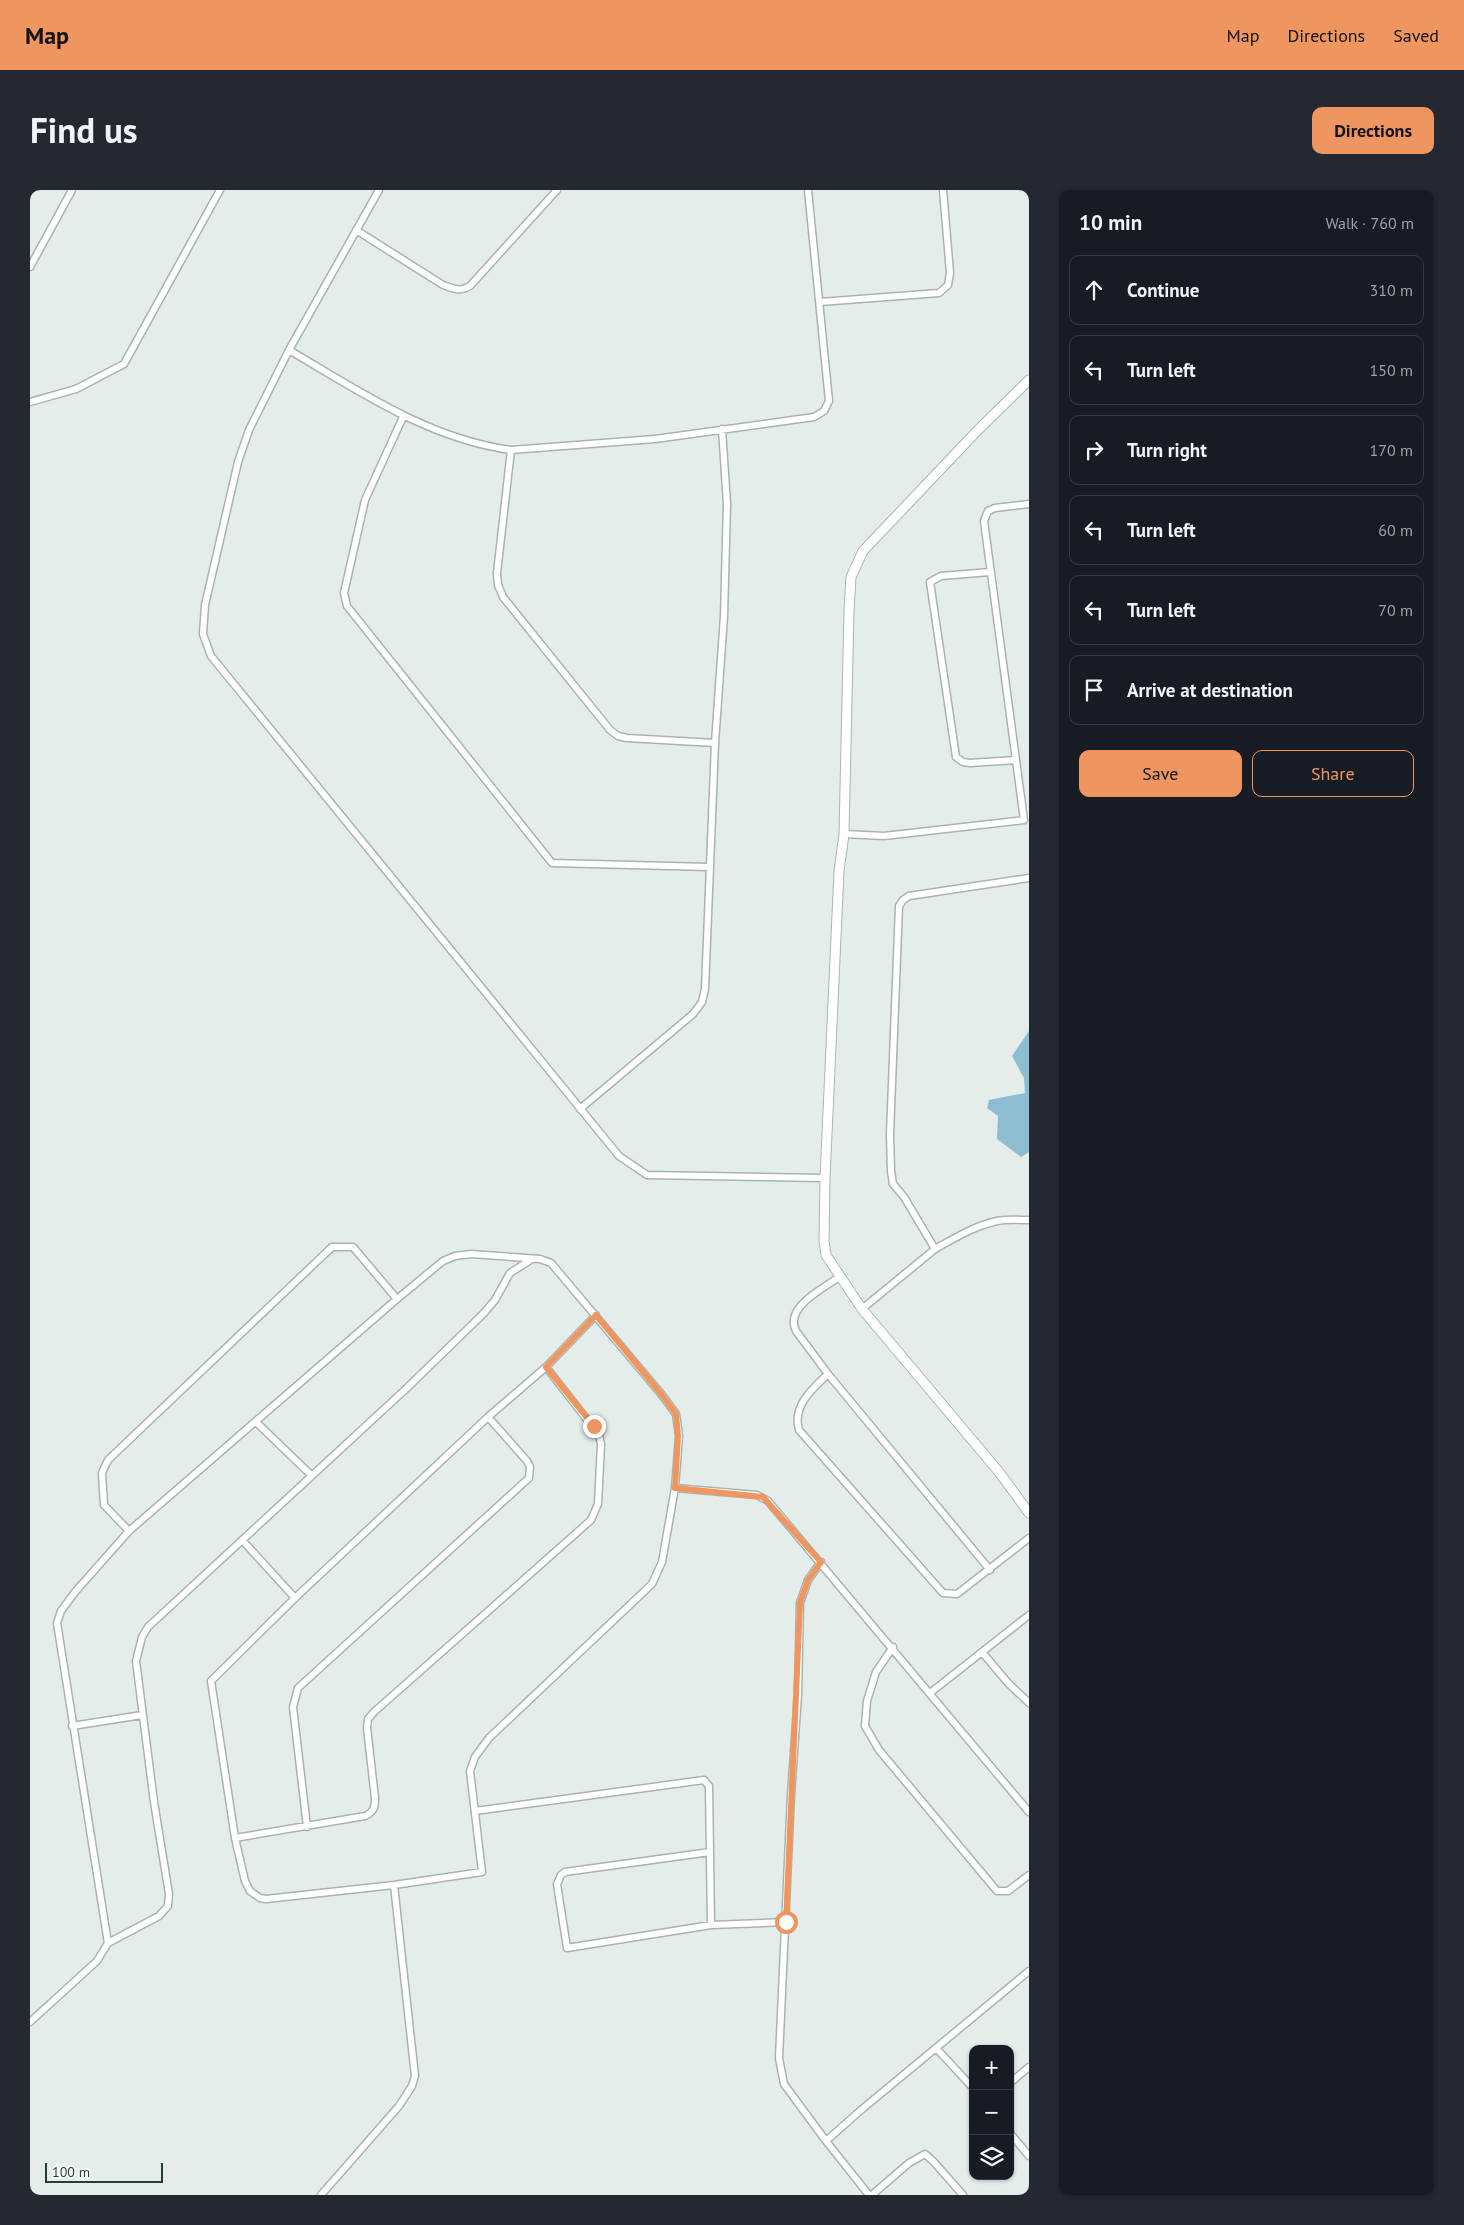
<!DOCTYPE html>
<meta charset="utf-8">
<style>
:root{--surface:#171b24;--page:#242831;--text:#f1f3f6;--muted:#9ea1a6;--line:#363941;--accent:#ef9660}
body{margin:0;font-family:"PT Sans",sans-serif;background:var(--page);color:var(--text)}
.controls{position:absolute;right:15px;bottom:15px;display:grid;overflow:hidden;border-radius:10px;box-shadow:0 1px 4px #0004}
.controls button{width:45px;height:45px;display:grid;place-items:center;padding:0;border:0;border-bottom:1px solid var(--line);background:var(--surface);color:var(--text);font:25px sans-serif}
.scale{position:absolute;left:15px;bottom:12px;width:118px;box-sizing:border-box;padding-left:5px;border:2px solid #233f3b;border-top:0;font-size:14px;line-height:18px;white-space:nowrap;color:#233f3b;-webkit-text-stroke:4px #f4faf8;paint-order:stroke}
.stop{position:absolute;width:15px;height:15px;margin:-11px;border:4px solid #ef9660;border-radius:50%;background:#fff}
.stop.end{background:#ef9660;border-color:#fff;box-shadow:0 1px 5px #0008}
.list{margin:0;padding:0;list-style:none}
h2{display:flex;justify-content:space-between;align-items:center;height:65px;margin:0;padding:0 20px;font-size:21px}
h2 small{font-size:16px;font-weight:400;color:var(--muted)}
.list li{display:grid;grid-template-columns:32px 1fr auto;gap:15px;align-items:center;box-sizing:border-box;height:70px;margin:0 10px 10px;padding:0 10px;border:1px solid var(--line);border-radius:10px}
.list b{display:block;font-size:19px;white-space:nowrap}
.list em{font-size:16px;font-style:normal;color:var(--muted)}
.actions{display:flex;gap:10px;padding:15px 20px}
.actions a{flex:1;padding:11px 0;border:1px solid var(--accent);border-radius:10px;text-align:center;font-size:18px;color:var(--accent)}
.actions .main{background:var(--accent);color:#111}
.icon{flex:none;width:28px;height:28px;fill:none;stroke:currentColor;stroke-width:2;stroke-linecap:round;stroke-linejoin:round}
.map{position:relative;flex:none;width:999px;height:2005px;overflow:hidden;border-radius:10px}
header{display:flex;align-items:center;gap:30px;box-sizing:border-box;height:70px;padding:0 25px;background:var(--accent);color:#111}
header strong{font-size:24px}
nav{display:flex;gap:28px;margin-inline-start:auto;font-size:18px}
.intro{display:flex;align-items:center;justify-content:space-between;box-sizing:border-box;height:120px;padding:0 30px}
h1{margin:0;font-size:35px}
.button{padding:12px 22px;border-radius:10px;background:var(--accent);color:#111;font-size:18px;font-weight:700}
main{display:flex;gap:30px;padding:0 30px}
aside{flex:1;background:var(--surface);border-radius:10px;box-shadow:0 1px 4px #0004}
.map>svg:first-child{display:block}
.water{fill:#8dbdd1}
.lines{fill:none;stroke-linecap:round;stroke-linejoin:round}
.street-casing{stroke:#a6b5b2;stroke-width:9}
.secondary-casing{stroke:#a2b9b4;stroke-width:11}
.street{stroke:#fff;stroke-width:6}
.secondary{stroke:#fff;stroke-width:9}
.route{stroke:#ef9660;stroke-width:6}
</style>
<header>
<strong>Map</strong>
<nav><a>Map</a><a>Directions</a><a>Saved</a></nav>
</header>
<div class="intro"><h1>Find us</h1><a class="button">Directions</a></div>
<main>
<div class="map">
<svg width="999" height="2005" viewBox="0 0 999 2005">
<rect width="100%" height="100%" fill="#e4edea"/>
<!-- water -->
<path class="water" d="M 999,841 L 999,962 L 991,967 L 967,949 L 968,926 L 957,918 L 959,910 L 995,903 L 994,888 L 982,866 Z"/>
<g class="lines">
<!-- street casing -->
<g class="street-casing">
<path id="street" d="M 349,0 L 259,160 L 219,240 L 208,272 L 175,415 L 173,444 L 181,466 L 589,966 L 617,985 L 795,988
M 326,40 L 413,95 C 424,99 430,102 440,96 L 527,0
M 0,77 L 42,0
M 790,112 L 909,103 L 918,95 L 920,83 L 913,0
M 259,160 C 329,201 399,249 481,260 L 625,249 L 784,227 L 794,221 L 799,211 L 778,0
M 0,212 L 46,199 L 94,174 L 190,0
M 373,227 L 335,310 L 314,403 L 317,416 L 522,673 L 679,677
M 481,260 L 467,383 L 468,395 L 473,407 L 580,540 L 588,546 L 597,548 L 685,553
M 960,382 L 911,386 L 900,392 L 926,567 L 933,572 L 940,573 L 986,570
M 814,644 L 854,646 L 994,630 L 954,331 L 958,321 L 965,318 L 999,314
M 550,919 L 663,824 L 672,812 L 675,799 L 685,553 L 694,426 L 697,314 L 692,239
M 905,1059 L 874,1007 L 863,994 L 861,981 L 860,944 L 869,716 L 873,710 L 879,706 L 999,688
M 809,1087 C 793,1099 754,1117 766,1141 L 798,1184 C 782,1199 762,1216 769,1240 L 913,1403 L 927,1404 L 999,1348
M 832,1119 L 905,1059 C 925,1048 944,1036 967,1031 C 977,1029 989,1030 999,1030
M 798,1184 L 960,1380
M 226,1232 L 281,1285
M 645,1298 L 727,1305 L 738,1311 L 999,1622
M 99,1341 L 74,1315 L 72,1283 L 78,1270 L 302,1057 L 323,1057 L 367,1109
M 213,1351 L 265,1408
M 791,1372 L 778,1390 L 770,1413 L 768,1505 L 761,1605 L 749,1868 L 754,1894 L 796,1951 L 839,2005
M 863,1457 L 846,1482 L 837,1511 L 835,1536 L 849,1560 L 967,1701 L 978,1701 L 999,1685
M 952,1462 L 978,1493 L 999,1513
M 900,1503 L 999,1425
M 42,1536 L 112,1525
M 445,1621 L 674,1590 L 679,1596 L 681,1735
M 277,1637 L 263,1517 L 268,1498 L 499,1288 L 500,1277 L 497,1271 L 458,1227
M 205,1648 L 335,1626 C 344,1622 345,1617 345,1608 L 337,1538 L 338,1529 L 344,1522 L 561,1330 L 568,1314 L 571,1254 L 569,1245 L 516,1177
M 680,1662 L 535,1682 L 531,1685 L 527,1694 L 537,1758 L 681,1735 L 756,1732
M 78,1753 L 27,1433 L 31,1421 L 45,1402 L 99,1341 L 367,1109 L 413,1071 L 425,1066 L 441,1064 L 510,1069 L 521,1073 L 632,1205 L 646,1224 L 649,1246 L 645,1298 L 632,1372 L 622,1394 L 459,1548 L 445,1567 L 440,1581 L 452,1682 L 364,1695 L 236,1709 L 230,1708 L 220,1701 L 215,1691 L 205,1648 L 181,1491 L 265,1408 L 458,1227 L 516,1177 L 566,1125
M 0,1832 L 67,1771 L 78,1753 L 129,1726 L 138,1716 L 139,1704 L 124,1612 L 106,1471 L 112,1447 L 118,1437 L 378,1197 L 454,1123 L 465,1110 L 480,1083 L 502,1069
M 906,1858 L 943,1898
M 980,1893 L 999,1877
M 980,1943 L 999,1966
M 796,1951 L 831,1920 L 999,1781
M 291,2005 L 369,1916 L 382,1896 L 385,1886 L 364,1695
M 842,2005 L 879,1973 L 895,1964 L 903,1971 L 933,2005"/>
</g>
<!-- secondary casing -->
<g class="secondary-casing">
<path id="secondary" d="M 999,190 L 947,241 L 833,361 L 821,387 L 819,421 L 814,644 L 809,681 L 795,988 L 794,1051 L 796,1065 L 832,1119 L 969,1282 L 999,1323"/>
</g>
<!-- street -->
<use href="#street" class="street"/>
<!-- secondary -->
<use href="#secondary" class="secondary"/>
</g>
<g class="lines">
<!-- route -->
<path class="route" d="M 564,1236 L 516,1177 L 566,1125 L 632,1205 L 646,1224 L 648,1246 L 645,1298 L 733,1307 L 791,1372 L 778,1390 L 770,1413 L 756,1732"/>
</g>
</svg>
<div class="controls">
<button>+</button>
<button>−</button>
<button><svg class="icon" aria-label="layers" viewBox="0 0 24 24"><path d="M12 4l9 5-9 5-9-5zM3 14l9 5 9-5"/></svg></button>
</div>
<div class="scale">100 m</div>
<div class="stop" style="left:756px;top:1732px"></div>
<div class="stop end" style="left:564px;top:1236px"></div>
</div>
<aside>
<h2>10 min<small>Walk · 760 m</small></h2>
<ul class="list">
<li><svg class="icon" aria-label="ahead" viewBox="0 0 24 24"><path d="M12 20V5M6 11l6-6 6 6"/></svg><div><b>Continue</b></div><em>310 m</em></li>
<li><svg class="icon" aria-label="left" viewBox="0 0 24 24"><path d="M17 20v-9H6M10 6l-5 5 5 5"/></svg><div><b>Turn left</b></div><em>150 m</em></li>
<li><svg class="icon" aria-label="right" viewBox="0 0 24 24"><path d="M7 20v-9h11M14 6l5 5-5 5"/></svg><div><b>Turn right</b></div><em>170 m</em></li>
<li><svg class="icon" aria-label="left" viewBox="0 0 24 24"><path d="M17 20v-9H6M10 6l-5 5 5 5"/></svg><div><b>Turn left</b></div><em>60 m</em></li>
<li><svg class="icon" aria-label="left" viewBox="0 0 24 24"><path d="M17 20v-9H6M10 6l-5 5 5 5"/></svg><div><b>Turn left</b></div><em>70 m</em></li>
<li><svg class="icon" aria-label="arrive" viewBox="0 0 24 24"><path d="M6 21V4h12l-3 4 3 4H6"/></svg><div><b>Arrive at destination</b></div></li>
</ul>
<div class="actions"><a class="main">Save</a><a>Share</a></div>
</aside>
</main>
